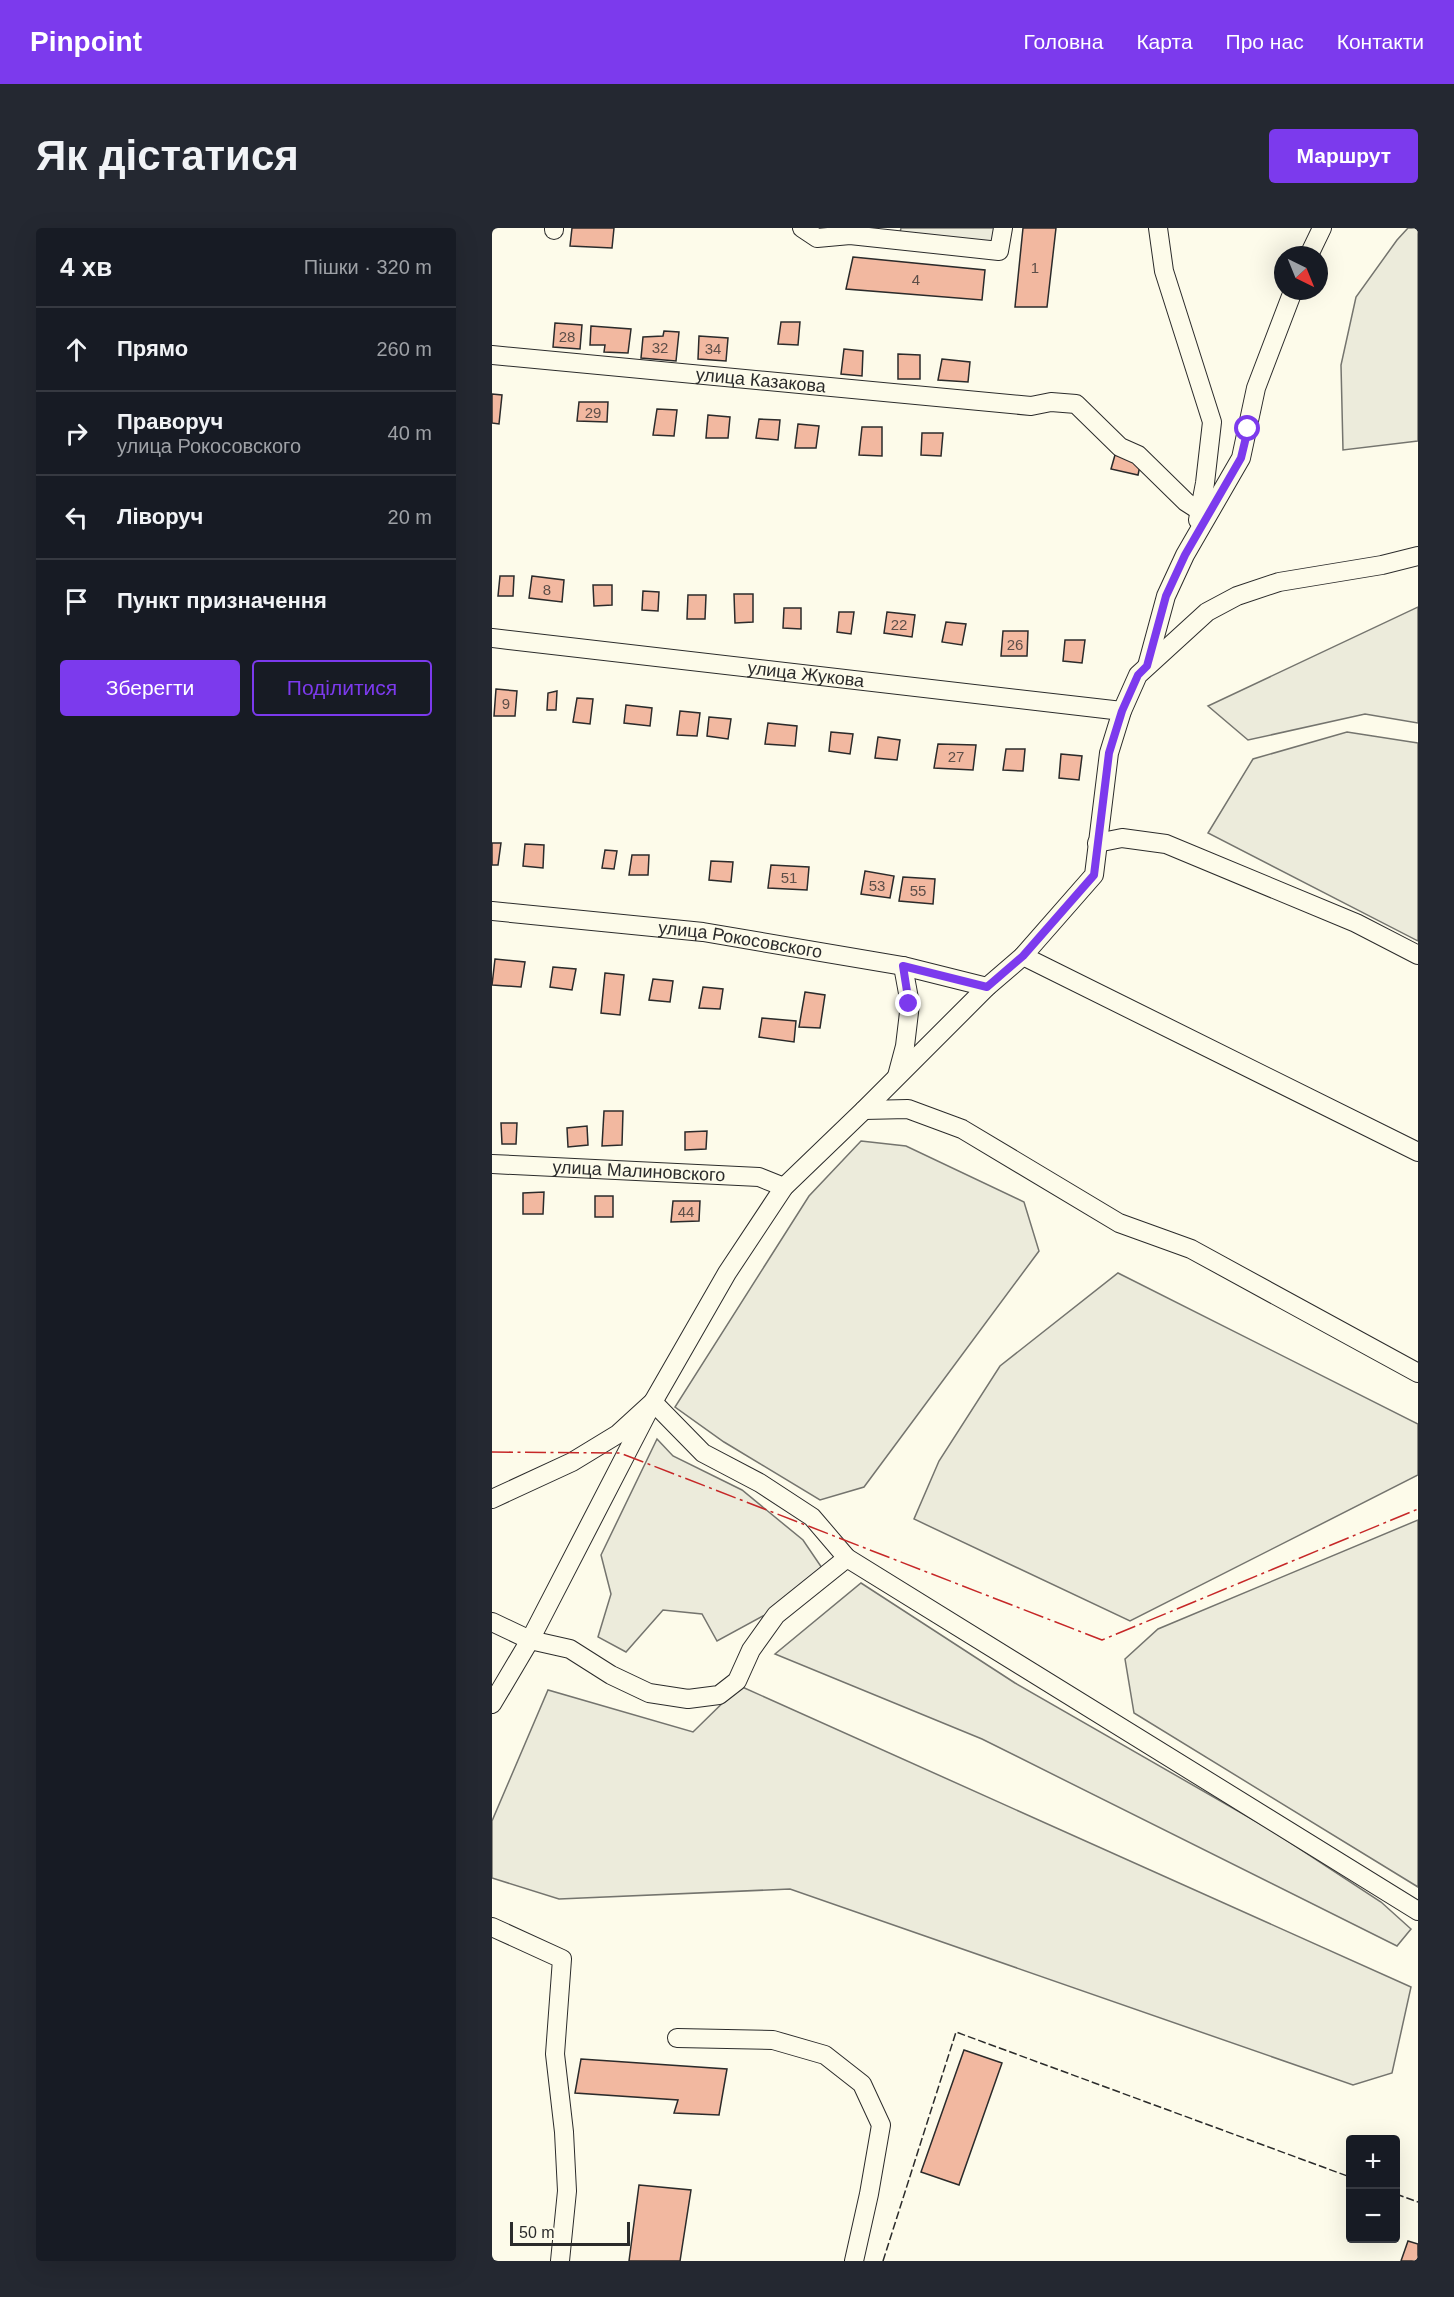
<!DOCTYPE html>
<html lang="uk">
<meta charset="utf-8">
<style>
:root{--surface:#171b24;--page:#242831;--text:#f1f3f6;--muted:#9ea1a6;--line:#363941;--accent:#7c3aed}
body{margin:0;font-family:Helvetica,sans-serif;background:var(--page);color:var(--text)}
.controls{position:absolute;right:18px;bottom:18px;display:grid;overflow:hidden;border-radius:6px;box-shadow:0 6px 24px #0002}
.controls button{width:54px;height:54px;display:grid;place-items:center;padding:0;border:0;border-bottom:2px solid var(--line);background:var(--surface);color:var(--text);font:30px sans-serif}
.compass{position:absolute;left:782px;top:18px;width:54px;height:54px;border-radius:50%;background:var(--surface);box-shadow:0 6px 24px #0002;rotate:137deg}
.scale{position:absolute;left:18px;bottom:15px;width:120px;box-sizing:border-box;padding-left:6px;border:3px solid #2b2b2b;border-top:0;font-size:16px;line-height:21px;white-space:nowrap;color:#2b2b2b;-webkit-text-stroke:4px #fdfbea;paint-order:stroke}
.stop{position:absolute;width:18px;height:18px;margin:-14px;border:4px solid #7c3aed;border-radius:50%;background:#fff}
.stop.end{background:#7c3aed;border-color:#fff;box-shadow:0 2px 6px #0008}
.list{margin:0;padding:0;list-style:none}
h2{display:flex;justify-content:space-between;align-items:center;height:78px;margin:0;padding:0 24px;font-size:26px}
h2 small{font-size:20px;font-weight:400;color:var(--muted)}
.list li{display:grid;grid-template-columns:39px 1fr auto;gap:18px;align-items:center;box-sizing:border-box;height:84px;padding:0 24px;border-top:2px solid var(--line)}
.list b{display:block;font-size:22px;white-space:nowrap}
.list p{margin:0;font-size:20px;white-space:nowrap;color:var(--muted)}
.list em{font-size:20px;font-style:normal;color:var(--muted)}
.actions{display:flex;gap:12px;padding:18px 24px}
.actions a{flex:1;padding:14px 0;border:2px solid var(--accent);border-radius:6px;text-align:center;font-size:21px;color:var(--accent)}
.actions .main{background:var(--accent);color:#fff}
.icon{flex:none;width:33px;height:33px;fill:none;stroke:currentColor;stroke-width:2;stroke-linecap:round;stroke-linejoin:round}
.map{position:relative;flex:none;width:926px;height:2033px;overflow:hidden;border-radius:6px}
header{display:flex;align-items:center;gap:36px;box-sizing:border-box;height:84px;padding:0 30px;background:var(--accent);color:#fff}
header strong{font-size:28px}
nav{display:flex;gap:33px;margin-inline-start:auto;font-size:21px}
.intro{display:flex;align-items:center;justify-content:space-between;box-sizing:border-box;height:144px;padding:0 36px}
h1{margin:0;font-size:42px}
.button{padding:15px 27px;border-radius:6px;background:var(--accent);color:#fff;font-size:21px;font-weight:700}
main{display:flex;gap:36px;padding:0 36px}
aside{flex:1;background:var(--surface);border-radius:6px;box-shadow:0 6px 24px #0002}
.map>svg:first-child{display:block}
.green{fill:#ecebdb;stroke:#74746e;stroke-width:1.5}
.building{fill:#f2b8a0;stroke:#2b2b2b;stroke-width:1.5}
.lines{fill:none;stroke-linecap:round;stroke-linejoin:round}
.minor-casing{stroke:#2b2b2b;stroke-width:20}
.minor{stroke:#fdfbea;stroke-width:18}
.fence{stroke:#2b2b2b;stroke-width:1.5;stroke-dasharray:8 3;stroke-linecap:butt}
.power{stroke:#c62828;stroke-width:1.5;stroke-dasharray:21 4.5 3 4.5;stroke-linecap:butt}
.route{stroke:#7c3aed;stroke-width:8}
.labels{text-anchor:middle;dominant-baseline:central;stroke-width:4.5;stroke-linejoin:round;paint-order:stroke}
.number-label{font-size:15px;fill:#5d4e48}
.street-label{font-size:18px;fill:#2b2b2b;stroke:#fdfbea}
</style>
<header>
<strong>Pinpoint</strong>
<nav><a>Головна</a><a>Карта</a><a>Про нас</a><a>Контакти</a></nav>
</header>
<div class="intro"><h1>Як дістатися</h1><a class="button">Маршрут</a></div>
<main>
<aside>
<h2>4 хв<small>Пішки · 320 m</small></h2>
<ul class="list">
<li><svg class="icon" aria-label="ahead" viewBox="0 0 24 24"><path d="M12 20V5M6 11l6-6 6 6"/></svg><div><b>Прямо</b></div><em>260 m</em></li>
<li><svg class="icon" aria-label="right" viewBox="0 0 24 24"><path d="M7 20v-9h11M14 6l5 5-5 5"/></svg><div><b>Праворуч</b><p>улица Рокосовского</p></div><em>40 m</em></li>
<li><svg class="icon" aria-label="left" viewBox="0 0 24 24"><path d="M17 20v-9H6M10 6l-5 5 5 5"/></svg><div><b>Ліворуч</b></div><em>20 m</em></li>
<li><svg class="icon" aria-label="arrive" viewBox="0 0 24 24"><path d="M6 21V4h12l-3 4 3 4H6"/></svg><div><b>Пункт призначення</b></div></li>
</ul>
<div class="actions"><a class="main">Зберегти</a><a>Поділитися</a></div>
</aside>
<div class="map">
<svg width="926" height="2033" viewBox="0 0 926 2033">
<rect width="100%" height="100%" fill="#fdfbea"/>
<!-- green -->
<path class="green" d="M 409,0 L 503,0 L 501,18 L 407,9 Z
M 916,0 L 926,0 L 926,213 L 851,222 L 849,137 L 864,69 L 905,12 Z
M 926,379 L 926,495 L 873,486 L 756,512 L 716,478 Z
M 855,504 L 926,515 L 926,713 L 716,605 L 761,531 Z
M 369,913 L 414,918 L 532,974 L 547,1023 L 372,1259 L 328,1272 L 232,1214 L 183,1179 L 317,968 Z
M 626,1045 L 926,1196 L 926,1247 L 638,1393 L 422,1291 L 447,1233 L 508,1138 Z
M 165,1211 L 181,1228 L 250,1262 L 311,1312 L 330,1340 L 328,1357 L 225,1413 L 210,1386 L 171,1382 L 134,1424 L 106,1409 L 119,1366 L 109,1327 Z
M 926,1292 L 926,1659 L 642,1485 L 633,1431 L 666,1401 Z
M 369,1355 L 523,1455 L 779,1602 L 889,1674 L 919,1701 L 905,1718 L 490,1511 L 283,1426 Z
M 248,1458 L 919,1759 L 900,1845 L 861,1857 L 298,1661 L 67,1671 L 0,1650 L 0,1593 L 56,1462 L 201,1504 Z"/>
<!-- building -->
<path class="building" d="M 80,0 L 122,0 L 120,20 L 78,18 Z
M 531,0 L 564,0 L 555,79 L 523,79 Z
M 361,29 L 493,42 L 490,72 L 354,61 Z
M 289,94 L 308,94 L 306,117 L 286,116 Z
M 63,95 L 90,97 L 88,121 L 61,119 Z
M 99,98 L 139,101 L 136,125 L 112,124 L 113,117 L 98,117 Z
M 172,103 L 187,104 L 184,133 L 149,130 L 151,109 L 171,108 Z
M 207,108 L 236,110 L 234,133 L 206,131 Z
M 352,121 L 371,123 L 370,148 L 349,146 Z
M 406,126 L 428,127 L 428,151 L 406,151 Z
M 450,131 L 478,134 L 476,154 L 446,152 Z
M 0,166 L 10,167 L 7,196 L 0,195 Z
M 87,174 L 116,174 L 115,194 L 85,193 Z
M 165,181 L 185,182 L 182,208 L 161,207 Z
M 216,187 L 238,189 L 236,210 L 214,210 Z
M 267,191 L 288,192 L 286,212 L 264,210 Z
M 306,196 L 327,198 L 324,220 L 303,220 Z
M 370,199 L 390,199 L 390,228 L 367,227 Z
M 430,205 L 451,205 L 449,228 L 429,227 Z
M 623,227 L 649,233 L 646,247 L 619,241 Z
M 8,348 L 22,348 L 21,368 L 6,368 Z
M 40,348 L 72,352 L 70,374 L 37,370 Z
M 101,357 L 120,357 L 120,377 L 102,378 Z
M 151,363 L 167,364 L 166,383 L 150,382 Z
M 242,366 L 261,366 L 261,394 L 243,395 Z
M 196,367 L 214,367 L 213,391 L 195,391 Z
M 292,380 L 309,380 L 309,401 L 291,400 Z
M 347,384 L 362,384 L 359,406 L 345,404 Z
M 395,384 L 423,387 L 420,409 L 392,405 Z
M 454,394 L 474,396 L 470,417 L 450,414 Z
M 511,403 L 536,403 L 535,428 L 509,428 Z
M 573,412 L 593,412 L 590,435 L 571,433 Z
M 4,461 L 25,463 L 23,488 L 2,488 Z
M 65,463 L 64,482 L 55,482 L 56,465 Z
M 85,470 L 101,471 L 98,496 L 81,494 Z
M 134,477 L 160,480 L 158,498 L 132,495 Z
M 188,483 L 208,485 L 205,508 L 185,507 Z
M 217,489 L 239,491 L 236,511 L 215,508 Z
M 276,495 L 305,498 L 303,518 L 273,516 Z
M 339,504 L 361,506 L 358,526 L 337,523 Z
M 386,509 L 408,512 L 405,532 L 383,530 Z
M 446,516 L 484,517 L 481,542 L 442,540 Z
M 514,521 L 533,521 L 531,543 L 511,542 Z
M 569,526 L 590,528 L 587,552 L 567,550 Z
M 0,615 L 9,615 L 6,637 L 0,637 Z
M 33,616 L 52,617 L 51,640 L 31,638 Z
M 113,622 L 125,623 L 122,641 L 110,640 Z
M 140,627 L 157,627 L 156,647 L 137,647 Z
M 219,633 L 241,634 L 239,654 L 217,652 Z
M 279,637 L 317,639 L 315,662 L 276,660 Z
M 373,643 L 402,648 L 398,670 L 369,666 Z
M 411,649 L 443,651 L 441,676 L 407,673 Z
M 3,731 L 33,734 L 29,759 L 0,757 Z
M 61,739 L 84,741 L 80,762 L 58,759 Z
M 113,745 L 132,747 L 128,787 L 109,785 Z
M 161,751 L 181,753 L 178,774 L 157,772 Z
M 211,759 L 231,761 L 228,781 L 207,780 Z
M 313,764 L 333,767 L 328,800 L 307,799 Z
M 270,790 L 304,793 L 302,814 L 267,809 Z
M 112,883 L 131,883 L 130,917 L 110,918 Z
M 9,895 L 25,895 L 24,916 L 10,916 Z
M 95,898 L 96,917 L 76,919 L 75,900 Z
M 215,903 L 214,921 L 193,922 L 193,904 Z
M 52,964 L 51,986 L 31,986 L 31,965 Z
M 103,968 L 121,968 L 121,989 L 103,989 Z
M 181,973 L 208,973 L 207,993 L 179,994 Z
M 472,1822 L 510,1835 L 467,1957 L 429,1944 Z
M 89,1831 L 235,1841 L 227,1887 L 182,1885 L 186,1872 L 83,1865 Z
M 147,1957 L 199,1962 L 188,2033 L 137,2033 Z
M 916,2013 L 926,2016 L 926,2033 L 909,2033 Z"/>
<g class="lines">
<!-- minor casing -->
<g class="minor-casing">
<g id="minor">
<path d="M 310,0 L 325,10 L 358,7 L 507,23 L 511,0"/>
<path d="M 666,0 L 672,43 L 720,194 L 713,255 L 706,292"/>
<path d="M 62,2 L 62,0"/>
<path d="M 817,27 L 830,0"/>
<path id="s1" d="M 0,127 L 539,178 L 559,174 L 584,176 L 628,219 L 646,227 L 694,274 L 708,283"/>
<path id="s2" d="M 0,410 L 630,483"/>
<path d="M 655,438 L 674,368 L 693,327 L 749,230 L 764,160 L 801,63"/>
<path d="M 605,615 L 630,610 L 674,616 L 864,695 L 926,727"/>
<path id="s3" d="M 0,683 L 211,704 L 411,738 L 495,759"/>
<path d="M 531,728 L 926,924"/>
<path d="M 405,848 L 413,818 L 418,776 L 411,738"/>
<path d="M 372,882 L 416,881 L 470,901 L 627,995 L 699,1021 L 926,1145"/>
<path id="s4" d="M 0,936 L 267,949 L 292,959"/>
<path d="M 0,1271 L 80,1234 L 126,1206 L 161,1174 L 211,1225 L 268,1255 L 320,1289 L 355,1330"/>
<path d="M 0,1394 L 38,1412 L 78,1421 L 119,1447 L 157,1465 L 196,1471 L 227,1467 L 245,1453 L 259,1422 L 284,1387 L 355,1330 L 926,1683"/>
<path d="M 0,1476 L 38,1412 L 161,1174 L 235,1045 L 292,959 L 372,882 L 495,759 L 531,728 L 602,647 L 617,525 L 630,483 L 646,447 L 715,384 L 745,368 L 787,354 L 890,337 L 926,328"/>
<path d="M 0,1699 L 70,1731 L 63,1826 L 72,1904 L 75,1963 L 68,2033"/>
<path d="M 185,1810 L 281,1812 L 333,1827 L 370,1856 L 389,1897 L 377,1966 L 362,2033"/>
</g>
</g>
<!-- minor -->
<use href="#minor" class="minor"/>
<!-- fence -->
<path class="fence" d="M 904,1966 L 926,1974
M 391,2033 L 464,1804 L 858,1949"/>
<!-- power -->
<path class="power" d="M 0,1224 L 128,1225 L 610,1412 L 926,1281"/>
</g>
<g class="lines">
<!-- route -->
<path class="route" d="M 417,776 L 411,738 L 495,759 L 531,728 L 602,647 L 617,525 L 630,483 L 646,447 L 655,438 L 674,368 L 693,327 L 749,230 L 756,201"/>
</g>
<g class="labels">
<!-- number labels -->
<g class="number-label">
<text x="543" y="39">1</text>
<text x="424" y="51">4</text>
<text x="75" y="108">28</text>
<text x="168" y="119">32</text>
<text x="221" y="120">34</text>
<text x="101" y="184">29</text>
<text x="55" y="361">8</text>
<text x="407" y="396">22</text>
<text x="523" y="416">26</text>
<text x="14" y="475">9</text>
<text x="464" y="528">27</text>
<text x="297" y="649">51</text>
<text x="385" y="657">53</text>
<text x="426" y="662">55</text>
<text x="194" y="983">44</text>
</g>
<!-- street labels -->
<g class="street-label">
<text stroke="none"><textPath href="#s1" startOffset="270">улица Казакова</textPath></text>
<text stroke="none"><textPath href="#s2" startOffset="316">улица Жукова</textPath></text>
<text stroke="none"><textPath href="#s3" startOffset="250">улица Рокосовского</textPath></text>
<text stroke="none"><textPath href="#s4" startOffset="147">улица Малиновского</textPath></text>
</g>
</g>
</svg>
<div class="controls">
<button>+</button>
<button>−</button>
</div>
<svg class="compass" viewBox="-18 -18 36 36"><path d="M0-13l5 13h-10z" fill="#e53935"/><path d="M0 13l5-13h-10z" fill="#9ea1a6"/></svg>
<div class="scale">50 m</div>
<div class="stop" style="left:756px;top:201px"></div>
<div class="stop end" style="left:417px;top:776px"></div>
</div>
</main>
